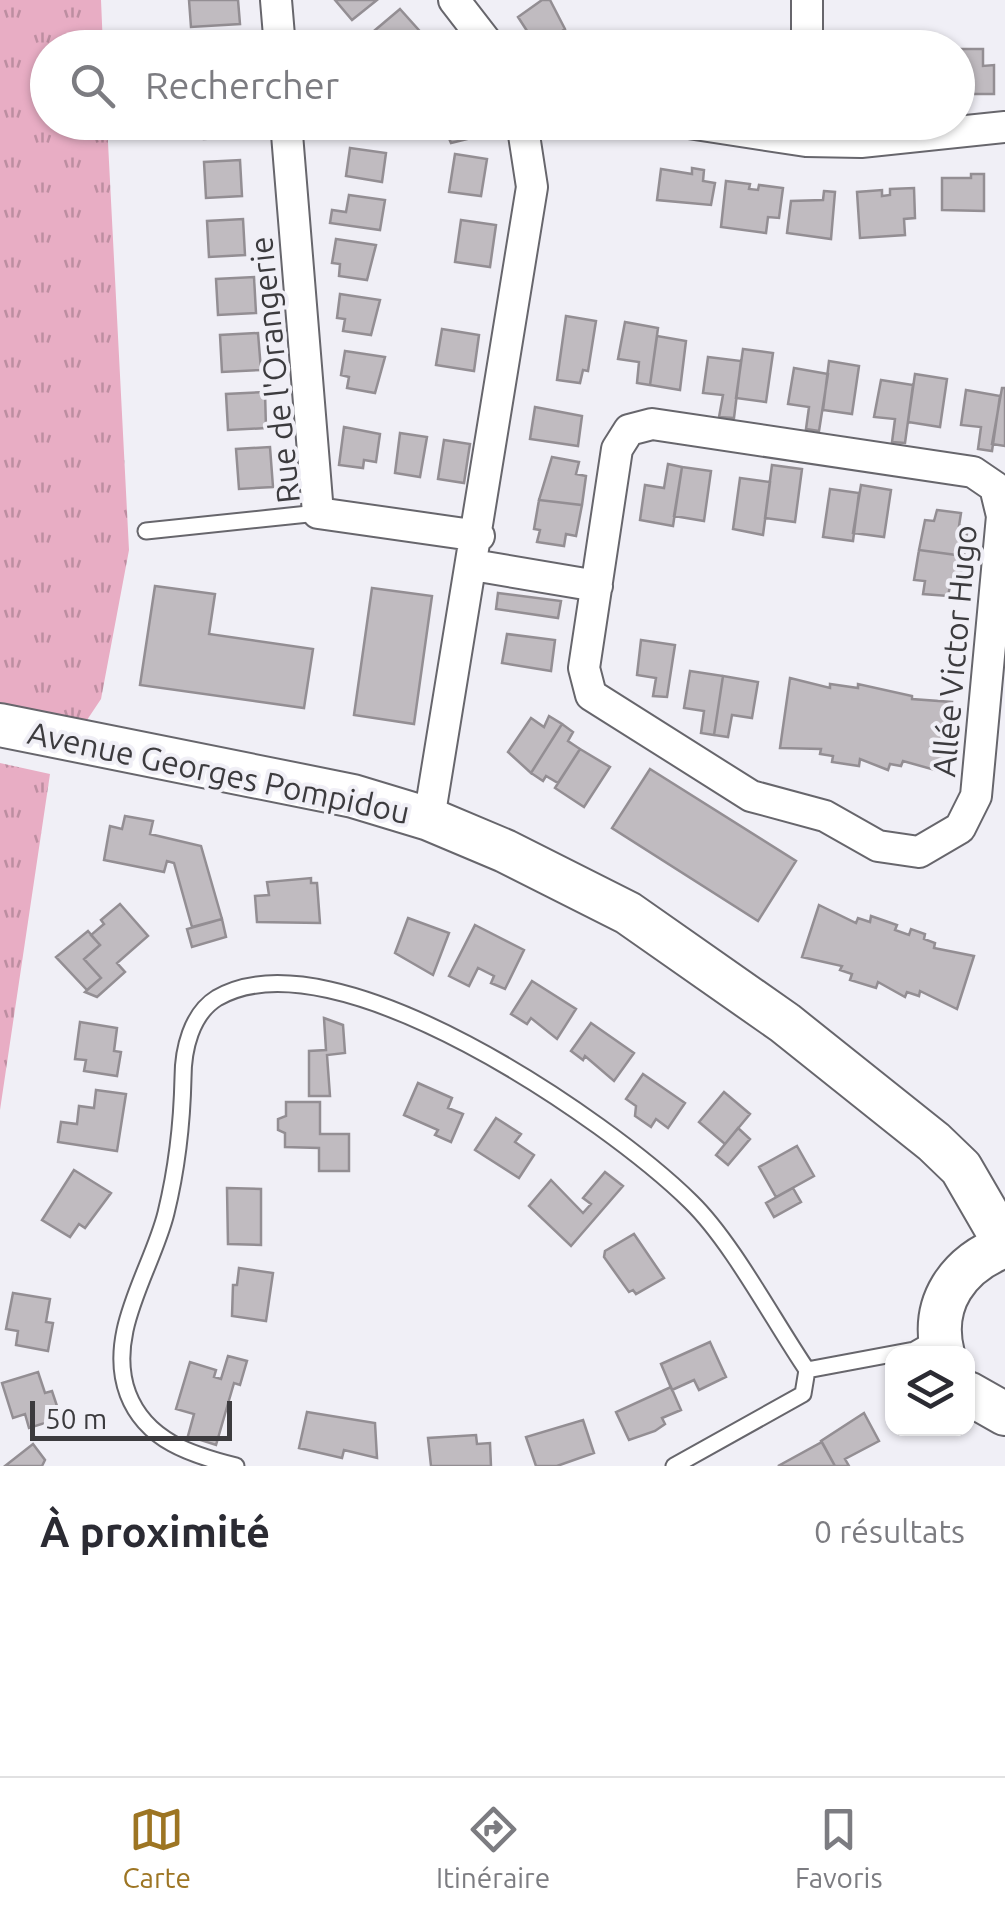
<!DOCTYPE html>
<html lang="fr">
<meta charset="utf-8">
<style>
:root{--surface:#fff;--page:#f7f7f7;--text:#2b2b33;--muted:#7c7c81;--line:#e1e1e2;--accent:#9d7523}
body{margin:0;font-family:Ubuntu,sans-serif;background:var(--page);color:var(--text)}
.controls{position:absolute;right:30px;bottom:30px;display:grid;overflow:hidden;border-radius:20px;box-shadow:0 2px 8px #0004}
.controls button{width:90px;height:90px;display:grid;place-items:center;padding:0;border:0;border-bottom:2px solid var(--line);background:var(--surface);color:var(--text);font:50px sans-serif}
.scale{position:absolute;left:30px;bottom:25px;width:202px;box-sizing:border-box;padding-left:10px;border:5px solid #3c3b3e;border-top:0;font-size:28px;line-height:35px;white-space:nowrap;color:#3c3b3e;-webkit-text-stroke:8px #f0eff6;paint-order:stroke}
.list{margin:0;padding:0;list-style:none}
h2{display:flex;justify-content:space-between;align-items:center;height:130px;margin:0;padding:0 40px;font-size:42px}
h2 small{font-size:32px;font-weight:400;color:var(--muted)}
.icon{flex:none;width:55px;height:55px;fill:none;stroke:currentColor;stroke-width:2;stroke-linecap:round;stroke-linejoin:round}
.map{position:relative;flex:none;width:1005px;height:1466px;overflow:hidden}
.search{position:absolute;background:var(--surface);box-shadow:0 2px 8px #0004;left:30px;right:30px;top:30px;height:110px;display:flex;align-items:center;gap:25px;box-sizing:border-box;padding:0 35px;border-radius:55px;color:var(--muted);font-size:38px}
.sheet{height:310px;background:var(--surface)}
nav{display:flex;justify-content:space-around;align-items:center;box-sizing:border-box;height:140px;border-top:2px solid var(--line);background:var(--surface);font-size:28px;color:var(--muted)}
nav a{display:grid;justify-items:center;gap:5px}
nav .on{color:var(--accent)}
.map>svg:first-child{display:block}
.grass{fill:url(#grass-tufts)}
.building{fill:#c0bbc0;stroke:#938e93;stroke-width:2.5}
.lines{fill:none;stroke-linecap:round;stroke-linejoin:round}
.lane-casing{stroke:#67666c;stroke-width:19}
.street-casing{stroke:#67666c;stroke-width:34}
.secondary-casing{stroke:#67666c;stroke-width:46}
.lane{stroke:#fff;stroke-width:15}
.street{stroke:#fff;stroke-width:30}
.secondary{stroke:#fff;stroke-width:42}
.labels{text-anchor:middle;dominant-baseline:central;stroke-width:8;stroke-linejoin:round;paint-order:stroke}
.street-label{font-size:32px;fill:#3c3b3e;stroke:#f0eff6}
</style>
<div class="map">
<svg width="1005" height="1466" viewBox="0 0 1005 1466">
<defs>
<pattern id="grass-tufts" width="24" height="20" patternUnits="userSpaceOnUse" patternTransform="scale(2.5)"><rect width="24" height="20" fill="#e8adc4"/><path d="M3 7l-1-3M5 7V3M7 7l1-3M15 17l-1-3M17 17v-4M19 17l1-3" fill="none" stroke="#bd8ea1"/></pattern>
</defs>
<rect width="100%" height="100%" fill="#f0eff6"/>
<!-- grass -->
<path class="grass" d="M 0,0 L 101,0 L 103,47 L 48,48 L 48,122 L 107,123 L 129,550 L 101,699 L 85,723 L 0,707 Z
M 0,763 L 50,774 L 0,1110 Z"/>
<!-- building -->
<path class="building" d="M 189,0 L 238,0 L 240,24 L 191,27 Z
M 335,0 L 377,0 L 352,20 Z
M 542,0 L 550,0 L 565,29 L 545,43 L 538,33 L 531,37 L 518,17 Z
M 400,9 L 425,37 L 413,48 L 388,48 L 374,31 Z
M 958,49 L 983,49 L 983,66 L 994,65 L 994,94 L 964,94 L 964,85 L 958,85 Z
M 203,122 L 242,122 L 243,137 L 204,139 Z
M 442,122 L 483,122 L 483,123 L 476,124 L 479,136 L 451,143 Z
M 350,148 L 386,153 L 382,182 L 346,176 Z
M 455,154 L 487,159 L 481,196 L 449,192 Z
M 240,160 L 242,196 L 206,198 L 204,162 Z
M 692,168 L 704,170 L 703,181 L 715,183 L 711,205 L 657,200 L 661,169 L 692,174 Z
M 971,174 L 984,174 L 984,211 L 942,210 L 942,178 L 971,178 Z
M 726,181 L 750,184 L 749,189 L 758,190 L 759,185 L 783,188 L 779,218 L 768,217 L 766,233 L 721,227 Z
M 914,188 L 915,218 L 904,219 L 905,235 L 860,238 L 857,192 L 882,190 L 882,196 L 890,195 L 890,189 Z
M 824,191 L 835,192 L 831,239 L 787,233 L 791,201 L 823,200 Z
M 349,195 L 385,200 L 380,230 L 330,223 L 332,210 L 346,212 Z
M 243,219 L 245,255 L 209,257 L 207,221 Z
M 461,220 L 496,225 L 490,267 L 455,262 Z
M 336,239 L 376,245 L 367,280 L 339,276 L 340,264 L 332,263 Z
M 254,277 L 256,313 L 218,315 L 216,279 Z
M 340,294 L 380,300 L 371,335 L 343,331 L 345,319 L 337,318 Z
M 566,316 L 596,321 L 588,371 L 583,370 L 580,383 L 557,380 Z
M 625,322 L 658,328 L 650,385 L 637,383 L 639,362 L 618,359 Z
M 442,329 L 479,335 L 474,371 L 436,365 Z
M 258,333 L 261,370 L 222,372 L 220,335 Z
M 657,336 L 686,341 L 680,390 L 650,385 Z
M 743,349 L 773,353 L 766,402 L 736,398 Z
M 345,351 L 385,357 L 375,393 L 347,388 L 349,377 L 341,375 Z
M 708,357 L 741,361 L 734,418 L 719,417 L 723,395 L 703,393 Z
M 829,361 L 859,366 L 852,414 L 823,410 Z
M 794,368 L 828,374 L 819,431 L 806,429 L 809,407 L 788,404 Z
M 915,374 L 947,379 L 940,427 L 908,422 Z
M 881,380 L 913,385 L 905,443 L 892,442 L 895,419 L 874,417 Z
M 1002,388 L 1005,388 L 1005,446 L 992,444 Z
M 966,390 L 1000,396 L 992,451 L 978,449 L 981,427 L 961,425 Z
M 265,392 L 266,428 L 228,430 L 226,394 Z
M 535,407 L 582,416 L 578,446 L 530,439 Z
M 344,427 L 380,434 L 376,462 L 364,460 L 363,468 L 339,465 Z
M 400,433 L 427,437 L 420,477 L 395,473 Z
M 444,440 L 470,444 L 464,483 L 438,479 Z
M 270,447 L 273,487 L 239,489 L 236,449 Z
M 552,457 L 579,462 L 576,474 L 586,476 L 582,505 L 539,500 Z
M 668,464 L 682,467 L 673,526 L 640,520 L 645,485 L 664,488 Z
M 772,465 L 802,469 L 795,522 L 765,518 Z
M 682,467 L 711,471 L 704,521 L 674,516 Z
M 740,478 L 770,482 L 763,535 L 733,529 Z
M 861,485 L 891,490 L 884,537 L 853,533 Z
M 830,489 L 859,493 L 853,541 L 823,537 Z
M 539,500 L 582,505 L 576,536 L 566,534 L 564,546 L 537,542 L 540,530 L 534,529 Z
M 937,510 L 961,513 L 959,526 L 968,526 L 964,556 L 919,550 L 925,520 L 934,521 Z
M 919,550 L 964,556 L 958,588 L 950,586 L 948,596 L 923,594 L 925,581 L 914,580 Z
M 155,586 L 215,594 L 209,634 L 313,649 L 304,708 L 140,685 Z
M 372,588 L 432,596 L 414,724 L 354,715 Z
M 498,593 L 561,601 L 558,618 L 496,609 Z
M 507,634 L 555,640 L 551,671 L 502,663 Z
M 641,640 L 675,645 L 667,697 L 653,696 L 656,678 L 637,675 Z
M 690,671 L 723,676 L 714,735 L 701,733 L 704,711 L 684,708 Z
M 723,676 L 758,682 L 752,718 L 732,715 L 728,737 L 714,735 Z
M 790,678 L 830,688 L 830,684 L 858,688 L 858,684 L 912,696 L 912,699 L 952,702 L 942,772 L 903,761 L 901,766 L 890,764 L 888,770 L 860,759 L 859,766 L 832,762 L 833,756 L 820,754 L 821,749 L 780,748 Z
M 549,716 L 562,724 L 531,773 L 508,752 L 531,718 L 544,727 Z
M 562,724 L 573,732 L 568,741 L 580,749 L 558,783 L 546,776 L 543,781 L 531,773 Z
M 580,749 L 610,767 L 584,807 L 555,788 Z
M 650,769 L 796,861 L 758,921 L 612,828 Z
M 125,816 L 153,821 L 150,834 L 201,846 L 222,919 L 192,927 L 174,863 L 167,861 L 164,872 L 104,860 L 110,826 L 122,829 Z
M 311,878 L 311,883 L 317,883 L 320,923 L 257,922 L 255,896 L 269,895 L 267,882 Z
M 120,904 L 148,936 L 117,963 L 125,972 L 97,997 L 85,992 L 101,978 L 84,959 L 100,945 L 91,935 L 104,924 L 101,920 Z
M 819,905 L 856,923 L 858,918 L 870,922 L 871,916 L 897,925 L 895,930 L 909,935 L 911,929 L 925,934 L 924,939 L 935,943 L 934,948 L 974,956 L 957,1009 L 920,991 L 919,996 L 907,992 L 905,997 L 878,982 L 876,988 L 850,980 L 852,974 L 840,970 L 842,966 L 802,957 Z
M 408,918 L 449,933 L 433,975 L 395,953 Z
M 222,919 L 226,937 L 192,947 L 187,929 Z
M 475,925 L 524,950 L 505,989 L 491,983 L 494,976 L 478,968 L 469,986 L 449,976 Z
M 88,931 L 100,945 L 84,959 L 101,978 L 87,990 L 56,957 Z
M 532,981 L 576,1009 L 557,1039 L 531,1018 L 527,1024 L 511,1014 Z
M 324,1018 L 343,1025 L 345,1053 L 327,1055 L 330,1096 L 309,1096 L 309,1051 L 326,1050 Z
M 80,1022 L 117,1028 L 114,1051 L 121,1052 L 117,1076 L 84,1071 L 86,1060 L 75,1059 Z
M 591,1023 L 634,1053 L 614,1081 L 585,1056 L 583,1060 L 571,1051 Z
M 643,1074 L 685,1103 L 668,1128 L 656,1119 L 651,1127 L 635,1116 L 636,1106 L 626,1099 Z
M 418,1083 L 452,1098 L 448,1108 L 463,1114 L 451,1142 L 435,1135 L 438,1130 L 404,1115 Z
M 96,1090 L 126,1094 L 117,1151 L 58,1142 L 61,1122 L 77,1124 L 79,1106 L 94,1108 Z
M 724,1092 L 750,1114 L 725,1144 L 699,1122 Z
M 286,1102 L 320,1102 L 320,1134 L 349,1134 L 349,1171 L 319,1171 L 319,1148 L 285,1147 L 285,1133 L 278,1130 L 278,1119 L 286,1116 Z
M 496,1118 L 521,1134 L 515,1142 L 534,1155 L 519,1178 L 475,1150 Z
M 738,1128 L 750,1139 L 728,1165 L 716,1155 Z
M 797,1146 L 814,1176 L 776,1197 L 759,1167 Z
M 74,1170 L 111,1193 L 85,1228 L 79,1224 L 70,1237 L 42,1220 Z
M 605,1172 L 623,1186 L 571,1246 L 529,1206 L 551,1180 L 583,1213 L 591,1204 L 583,1198 Z
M 227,1188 L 261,1189 L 261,1245 L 228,1244 Z
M 793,1188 L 801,1202 L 774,1217 L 766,1203 Z
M 634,1234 L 664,1278 L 636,1294 L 633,1290 L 629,1292 L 604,1257 L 605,1251 Z
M 239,1268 L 273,1273 L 266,1321 L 232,1316 L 233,1285 L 237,1285 Z
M 13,1293 L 50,1299 L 46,1322 L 53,1323 L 48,1351 L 16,1345 L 18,1331 L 6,1329 Z
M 710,1342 L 726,1377 L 699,1390 L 694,1380 L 672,1390 L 661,1364 Z
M 228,1356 L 247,1361 L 240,1385 L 234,1383 L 216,1445 L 188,1436 L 194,1414 L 176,1409 L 190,1362 L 216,1370 L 214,1377 L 221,1379 Z
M 38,1372 L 45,1393 L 52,1391 L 61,1418 L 29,1428 L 25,1414 L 13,1418 L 2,1383 Z
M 671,1387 L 681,1410 L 662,1418 L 665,1424 L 655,1431 L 629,1440 L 616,1412 Z
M 307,1412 L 375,1423 L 377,1458 L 344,1450 L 342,1458 L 299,1448 Z
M 864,1413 L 879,1441 L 845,1459 L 849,1466 L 835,1466 L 821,1441 Z
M 583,1420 L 594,1453 L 557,1466 L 536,1466 L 526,1437 Z
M 476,1435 L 477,1444 L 490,1443 L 491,1466 L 431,1466 L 428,1438 Z
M 822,1442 L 835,1466 L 778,1466 Z
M 33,1444 L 45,1460 L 42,1466 L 5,1466 Z"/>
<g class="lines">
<!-- lane casing -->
<g class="lane-casing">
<path id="lane" d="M 146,531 L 318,513
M 807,1370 L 914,1350 L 935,1338
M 236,1466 C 192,1455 146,1441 128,1394 C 105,1333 152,1270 166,1213 C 177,1168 182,1124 183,1078 C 183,1050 191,1014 217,998 C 334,930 609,1121 691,1202 C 732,1242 773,1320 807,1370 L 803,1394 L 674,1466"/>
</g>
<!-- street casing -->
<g class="street-casing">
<path id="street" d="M 276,0 L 280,48
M 454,0 L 491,48
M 807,48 L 807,0
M 286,122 L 318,513 L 479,536
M 682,122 L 806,141 L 861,142 L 1005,127
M 652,424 L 973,472 L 995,487 L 1002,516 L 976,796 L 960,828 L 919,852 L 878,846 L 825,816 L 751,796 L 591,695 L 584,668 L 617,449 L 629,430 Z
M 473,565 L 597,586
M 429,819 L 532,187 L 522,122"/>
</g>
<!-- secondary casing -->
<g class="secondary-casing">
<path id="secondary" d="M 0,725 L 353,796 L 429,819 L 505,851 L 628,913 L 785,1023 L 934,1142 L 961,1168 L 1005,1244
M 943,1354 C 930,1303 958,1264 1005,1246
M 968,1393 L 1005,1414"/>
</g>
<!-- lane -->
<use href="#lane" class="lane"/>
<!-- street -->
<use href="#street" class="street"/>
<!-- secondary -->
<use href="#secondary" class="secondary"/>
</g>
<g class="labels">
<!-- street labels -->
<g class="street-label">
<text transform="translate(274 370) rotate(-96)">Rue de l'Orangerie</text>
<text transform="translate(954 651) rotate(-85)">Allée Victor Hugo</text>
<text transform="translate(219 772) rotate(12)">Avenue Georges Pompidou</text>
</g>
</g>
</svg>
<div class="controls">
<button><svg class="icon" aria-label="layers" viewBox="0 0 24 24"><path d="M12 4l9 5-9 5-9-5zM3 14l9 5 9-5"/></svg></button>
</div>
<div class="scale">50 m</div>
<div class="search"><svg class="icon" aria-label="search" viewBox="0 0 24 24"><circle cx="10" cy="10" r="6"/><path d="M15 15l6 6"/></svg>Rechercher</div>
</div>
<section class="sheet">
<h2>À proximité<small>0 résultats</small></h2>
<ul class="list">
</ul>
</section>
<nav>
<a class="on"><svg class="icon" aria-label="map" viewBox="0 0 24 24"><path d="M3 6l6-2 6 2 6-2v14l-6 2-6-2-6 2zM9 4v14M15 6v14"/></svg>Carte</a>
<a><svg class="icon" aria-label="directions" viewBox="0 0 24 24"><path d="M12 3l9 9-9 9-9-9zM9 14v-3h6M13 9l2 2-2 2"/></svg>Itinéraire</a>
<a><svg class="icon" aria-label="saved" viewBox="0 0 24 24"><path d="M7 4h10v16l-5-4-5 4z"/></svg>Favoris</a>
</nav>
